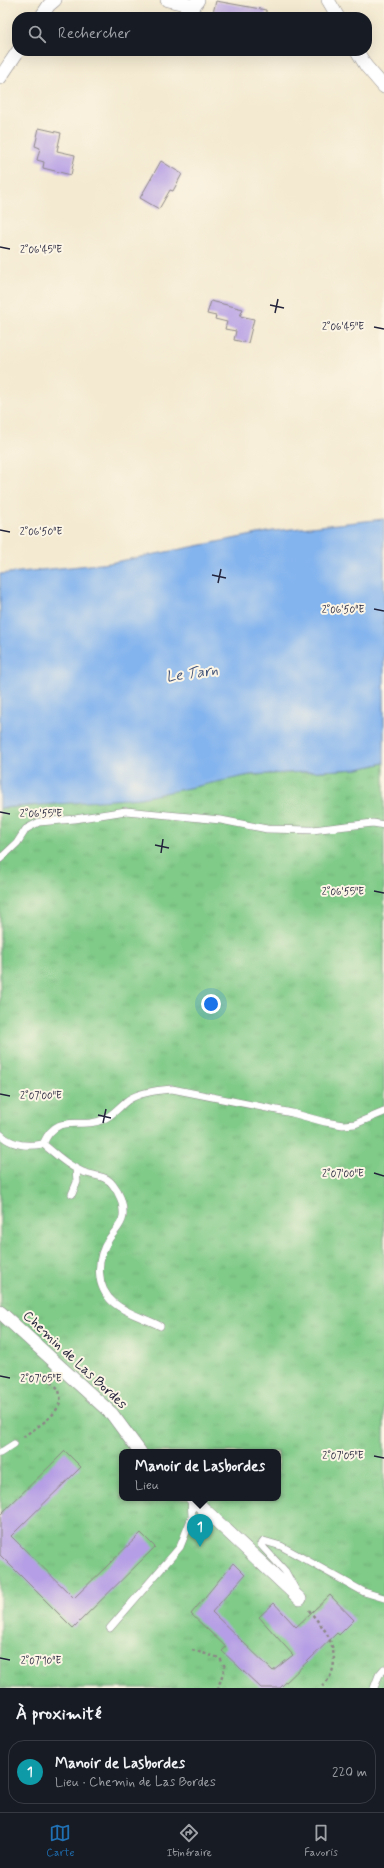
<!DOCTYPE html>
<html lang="fr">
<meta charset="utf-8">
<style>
:root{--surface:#171b24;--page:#20242c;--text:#f1f3f6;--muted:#9ea1a6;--line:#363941;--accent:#1f6fb2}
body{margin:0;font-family:Mynerve,sans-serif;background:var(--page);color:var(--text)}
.you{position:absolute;left:211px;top:1004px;width:14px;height:14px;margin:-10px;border:3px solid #fff;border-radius:50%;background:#1a73e8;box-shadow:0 0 0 6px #1a73e833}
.badge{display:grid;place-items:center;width:26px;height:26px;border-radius:50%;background:var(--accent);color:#fff;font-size:13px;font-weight:700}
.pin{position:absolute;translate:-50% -33px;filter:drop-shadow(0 1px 2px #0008)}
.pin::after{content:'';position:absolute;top:21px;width:14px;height:12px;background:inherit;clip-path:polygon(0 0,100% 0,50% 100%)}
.popup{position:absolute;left:119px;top:1449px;width:162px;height:52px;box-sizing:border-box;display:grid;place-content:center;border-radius:8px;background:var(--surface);filter:drop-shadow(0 1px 3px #0005);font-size:13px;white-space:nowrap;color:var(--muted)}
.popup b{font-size:15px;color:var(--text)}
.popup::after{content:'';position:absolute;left:50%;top:100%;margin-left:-8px;border:8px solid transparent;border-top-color:var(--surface)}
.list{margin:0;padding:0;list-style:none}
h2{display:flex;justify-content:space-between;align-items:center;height:52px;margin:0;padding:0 16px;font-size:17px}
h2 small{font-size:13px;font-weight:400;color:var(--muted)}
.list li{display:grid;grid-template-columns:26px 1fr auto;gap:12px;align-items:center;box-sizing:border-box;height:64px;margin:0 8px 8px;padding:0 8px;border:1px solid var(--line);border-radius:16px}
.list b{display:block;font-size:15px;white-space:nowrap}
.list p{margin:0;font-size:13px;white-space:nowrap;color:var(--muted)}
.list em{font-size:13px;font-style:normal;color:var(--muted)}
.icon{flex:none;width:22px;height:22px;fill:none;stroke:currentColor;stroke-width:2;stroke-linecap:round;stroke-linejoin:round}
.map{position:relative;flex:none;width:384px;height:1688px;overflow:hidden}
.search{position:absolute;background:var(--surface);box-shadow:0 4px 16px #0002;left:12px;right:12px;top:12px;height:44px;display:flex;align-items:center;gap:10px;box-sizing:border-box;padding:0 14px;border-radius:16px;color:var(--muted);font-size:15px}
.sheet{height:124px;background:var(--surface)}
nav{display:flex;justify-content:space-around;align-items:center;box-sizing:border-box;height:56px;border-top:1px solid var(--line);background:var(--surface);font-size:11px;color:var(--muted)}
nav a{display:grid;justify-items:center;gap:2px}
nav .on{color:var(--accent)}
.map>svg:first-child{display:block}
.grass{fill:url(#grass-tufts);stroke:#517662;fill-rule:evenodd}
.water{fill:#83b4ee;stroke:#526b94}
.building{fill:#b59ee5}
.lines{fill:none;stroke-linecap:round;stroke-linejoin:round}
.lane-casing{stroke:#8b8686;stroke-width:8}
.street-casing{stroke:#8b8686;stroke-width:14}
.path{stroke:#8b8686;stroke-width:2.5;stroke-dasharray:3 3;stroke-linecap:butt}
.lane{stroke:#fff;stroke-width:7}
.street{stroke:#fff;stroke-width:13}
.ticks{fill:none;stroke:#22223b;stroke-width:1.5}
.labels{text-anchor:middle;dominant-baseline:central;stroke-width:4;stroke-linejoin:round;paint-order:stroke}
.street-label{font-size:14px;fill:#22223b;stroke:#fcf5e5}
.water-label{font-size:15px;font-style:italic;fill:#44557a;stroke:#fcf5e5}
.ticks-label{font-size:10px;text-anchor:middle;fill:#22223b;stroke:#fcf5e5;stroke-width:4;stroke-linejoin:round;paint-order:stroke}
</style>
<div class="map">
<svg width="384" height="1688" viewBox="0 0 384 1688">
<defs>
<pattern id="grass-tufts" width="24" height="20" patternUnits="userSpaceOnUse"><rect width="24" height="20" fill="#80cb88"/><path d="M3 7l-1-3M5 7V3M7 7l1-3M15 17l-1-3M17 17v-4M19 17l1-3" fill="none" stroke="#6eae76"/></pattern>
</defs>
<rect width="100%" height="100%" fill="#fcf5e5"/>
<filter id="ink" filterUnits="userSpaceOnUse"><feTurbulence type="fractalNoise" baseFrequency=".025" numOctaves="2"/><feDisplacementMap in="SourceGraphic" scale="8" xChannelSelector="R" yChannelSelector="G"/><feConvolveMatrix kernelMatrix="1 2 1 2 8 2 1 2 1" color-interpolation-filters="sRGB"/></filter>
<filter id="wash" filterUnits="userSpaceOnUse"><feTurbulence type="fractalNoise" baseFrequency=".012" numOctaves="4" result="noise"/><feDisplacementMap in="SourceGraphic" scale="16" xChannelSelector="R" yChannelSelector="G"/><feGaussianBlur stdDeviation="0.9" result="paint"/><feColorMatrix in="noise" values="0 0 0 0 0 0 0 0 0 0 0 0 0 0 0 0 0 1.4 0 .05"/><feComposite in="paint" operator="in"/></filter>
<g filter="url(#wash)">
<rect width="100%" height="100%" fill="#f4ead1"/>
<!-- grass -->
<path class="grass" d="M 384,763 L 384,1688 L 0,1688 L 0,808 L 30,806 L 251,775 L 358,769 ZM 122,1452 L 278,1452 L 278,1498 L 122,1498 Z"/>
<!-- water -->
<path class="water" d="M 384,519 L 384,763 L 358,769 L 250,775 L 141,798 L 0,808 L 0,574 L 110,563 L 273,531 Z"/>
<g id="blocks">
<!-- building -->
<path class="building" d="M 216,1 L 266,10 L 266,17 L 212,17 Z
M 39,128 L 61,133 L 57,151 L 75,155 L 71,175 L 43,168 L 44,162 L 37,160 L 40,148 L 35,146 Z
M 161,161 L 182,174 L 173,191 L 170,190 L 159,209 L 140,198 Z
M 211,301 L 243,309 L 240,316 L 254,319 L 248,343 L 234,340 L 236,331 L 225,329 L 227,322 L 215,319 L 216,316 L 207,314 Z
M 65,1451 L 81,1467 L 11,1536 L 74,1598 L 141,1533 L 155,1547 L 73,1628 L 0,1555 L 0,1515 Z
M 233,1563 L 245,1575 L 212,1612 L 273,1671 L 293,1655 L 259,1617 L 274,1603 L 296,1627 L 330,1595 L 354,1620 L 339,1635 L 337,1633 L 280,1688 L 261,1688 L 222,1651 L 226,1647 L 191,1614 Z"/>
</g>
</g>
<g filter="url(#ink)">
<use href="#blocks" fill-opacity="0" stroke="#8b8686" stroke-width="1"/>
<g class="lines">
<!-- lane casing -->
<g class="lane-casing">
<path id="lane" d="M 0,859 L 17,843 L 26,829 L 39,822 L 75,819 L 126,811 L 221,820 L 267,829 L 312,830 L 373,823 L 384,825
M 0,1134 C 12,1146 27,1147 43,1144 C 58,1110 81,1131 104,1119 C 113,1115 120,1106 128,1100 C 140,1092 158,1090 172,1089 L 292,1113 L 325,1122 L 343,1125 L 355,1124 L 384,1112
M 43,1144 C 56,1154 70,1168 86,1173 C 96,1176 107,1176 113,1185 C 120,1194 124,1204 123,1216 C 122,1225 114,1232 109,1239 C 96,1259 95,1287 114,1303 C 127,1314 145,1318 160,1326
M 72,1194 L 77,1182 L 76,1168
M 0,1453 L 14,1444
M 295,1589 L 285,1571 L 261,1545 L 264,1541 L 281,1546 L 364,1592 L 384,1598
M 110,1628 L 180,1547 L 192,1517 L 191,1498
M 374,1688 L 379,1675 L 384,1669"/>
</g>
<!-- street casing -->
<g class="street-casing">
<path id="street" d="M 167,0 L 194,6 L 198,0
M 328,0 L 338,17
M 41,17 L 49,5 L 55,0
M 357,51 L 366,66 L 384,87
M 0,78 L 18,51
M 0,1312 L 112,1414 L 140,1452
M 192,1498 L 300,1599"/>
</g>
<!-- path -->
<path class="path" d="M 23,1437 C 37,1426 67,1412 59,1391 C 56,1384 47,1379 42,1372
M 309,1610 C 315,1619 325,1628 329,1638 C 337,1657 336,1676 320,1688
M 192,1650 L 220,1658 L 225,1667 L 218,1688"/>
<!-- lane -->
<use href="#lane" class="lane"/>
<!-- street -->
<use href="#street" class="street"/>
</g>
</g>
<!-- ticks -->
<path class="ticks" d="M 0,247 L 10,249M 270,305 L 284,308M 275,313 L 278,299M 374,327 L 384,329M 0,530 L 10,532M 212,575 L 226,578M 218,583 L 221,569M 374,609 L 384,611M 0,812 L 10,814M 155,845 L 169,848M 161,853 L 163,839M 374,891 L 384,893M 0,1094 L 10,1096M 98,1115 L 111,1118M 103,1123 L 106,1109M 374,1173 L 384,1176M 0,1376 L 10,1378M 374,1456 L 384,1458M 0,1658 L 10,1660"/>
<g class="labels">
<!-- street labels -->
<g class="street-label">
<text transform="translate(75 1360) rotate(43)">Chemin de Las Bordes</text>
</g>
<!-- water labels -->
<g class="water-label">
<text transform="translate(192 674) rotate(-8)">Le Tarn</text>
</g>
</g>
<g class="ticks-label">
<text x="41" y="253">2°06'45"E</text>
<text x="343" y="330">2°06'45"E</text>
<text x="41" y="535">2°06'50"E</text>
<text x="343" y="613">2°06'50"E</text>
<text x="41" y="817">2°06'55"E</text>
<text x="343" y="895">2°06'55"E</text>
<text x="41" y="1099">2°07'00"E</text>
<text x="343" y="1177">2°07'00"E</text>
<text x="41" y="1382">2°07'05"E</text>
<text x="343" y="1459">2°07'05"E</text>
<text x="41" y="1664">2°07'10"E</text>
</g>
</svg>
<div class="you"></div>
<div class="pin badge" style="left:200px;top:1547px;background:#0f9aa8">1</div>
<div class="popup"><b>Manoir de Lasbordes</b>Lieu</div>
<div class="search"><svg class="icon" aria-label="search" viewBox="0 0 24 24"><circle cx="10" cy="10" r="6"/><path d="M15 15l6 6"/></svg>Rechercher</div>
</div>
<section class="sheet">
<h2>À proximité<small></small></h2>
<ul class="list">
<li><span class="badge" style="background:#0f9aa8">1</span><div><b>Manoir de Lasbordes</b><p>Lieu · Chemin de Las Bordes</p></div><em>220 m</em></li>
</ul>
</section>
<nav>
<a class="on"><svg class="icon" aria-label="map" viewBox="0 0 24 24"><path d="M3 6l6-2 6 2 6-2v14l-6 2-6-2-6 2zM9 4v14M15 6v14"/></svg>Carte</a>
<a><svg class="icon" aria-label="directions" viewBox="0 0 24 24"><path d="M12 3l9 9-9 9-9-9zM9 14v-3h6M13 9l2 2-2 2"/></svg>Itinéraire</a>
<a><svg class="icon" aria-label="saved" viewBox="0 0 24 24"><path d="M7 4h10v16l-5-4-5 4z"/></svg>Favoris</a>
</nav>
